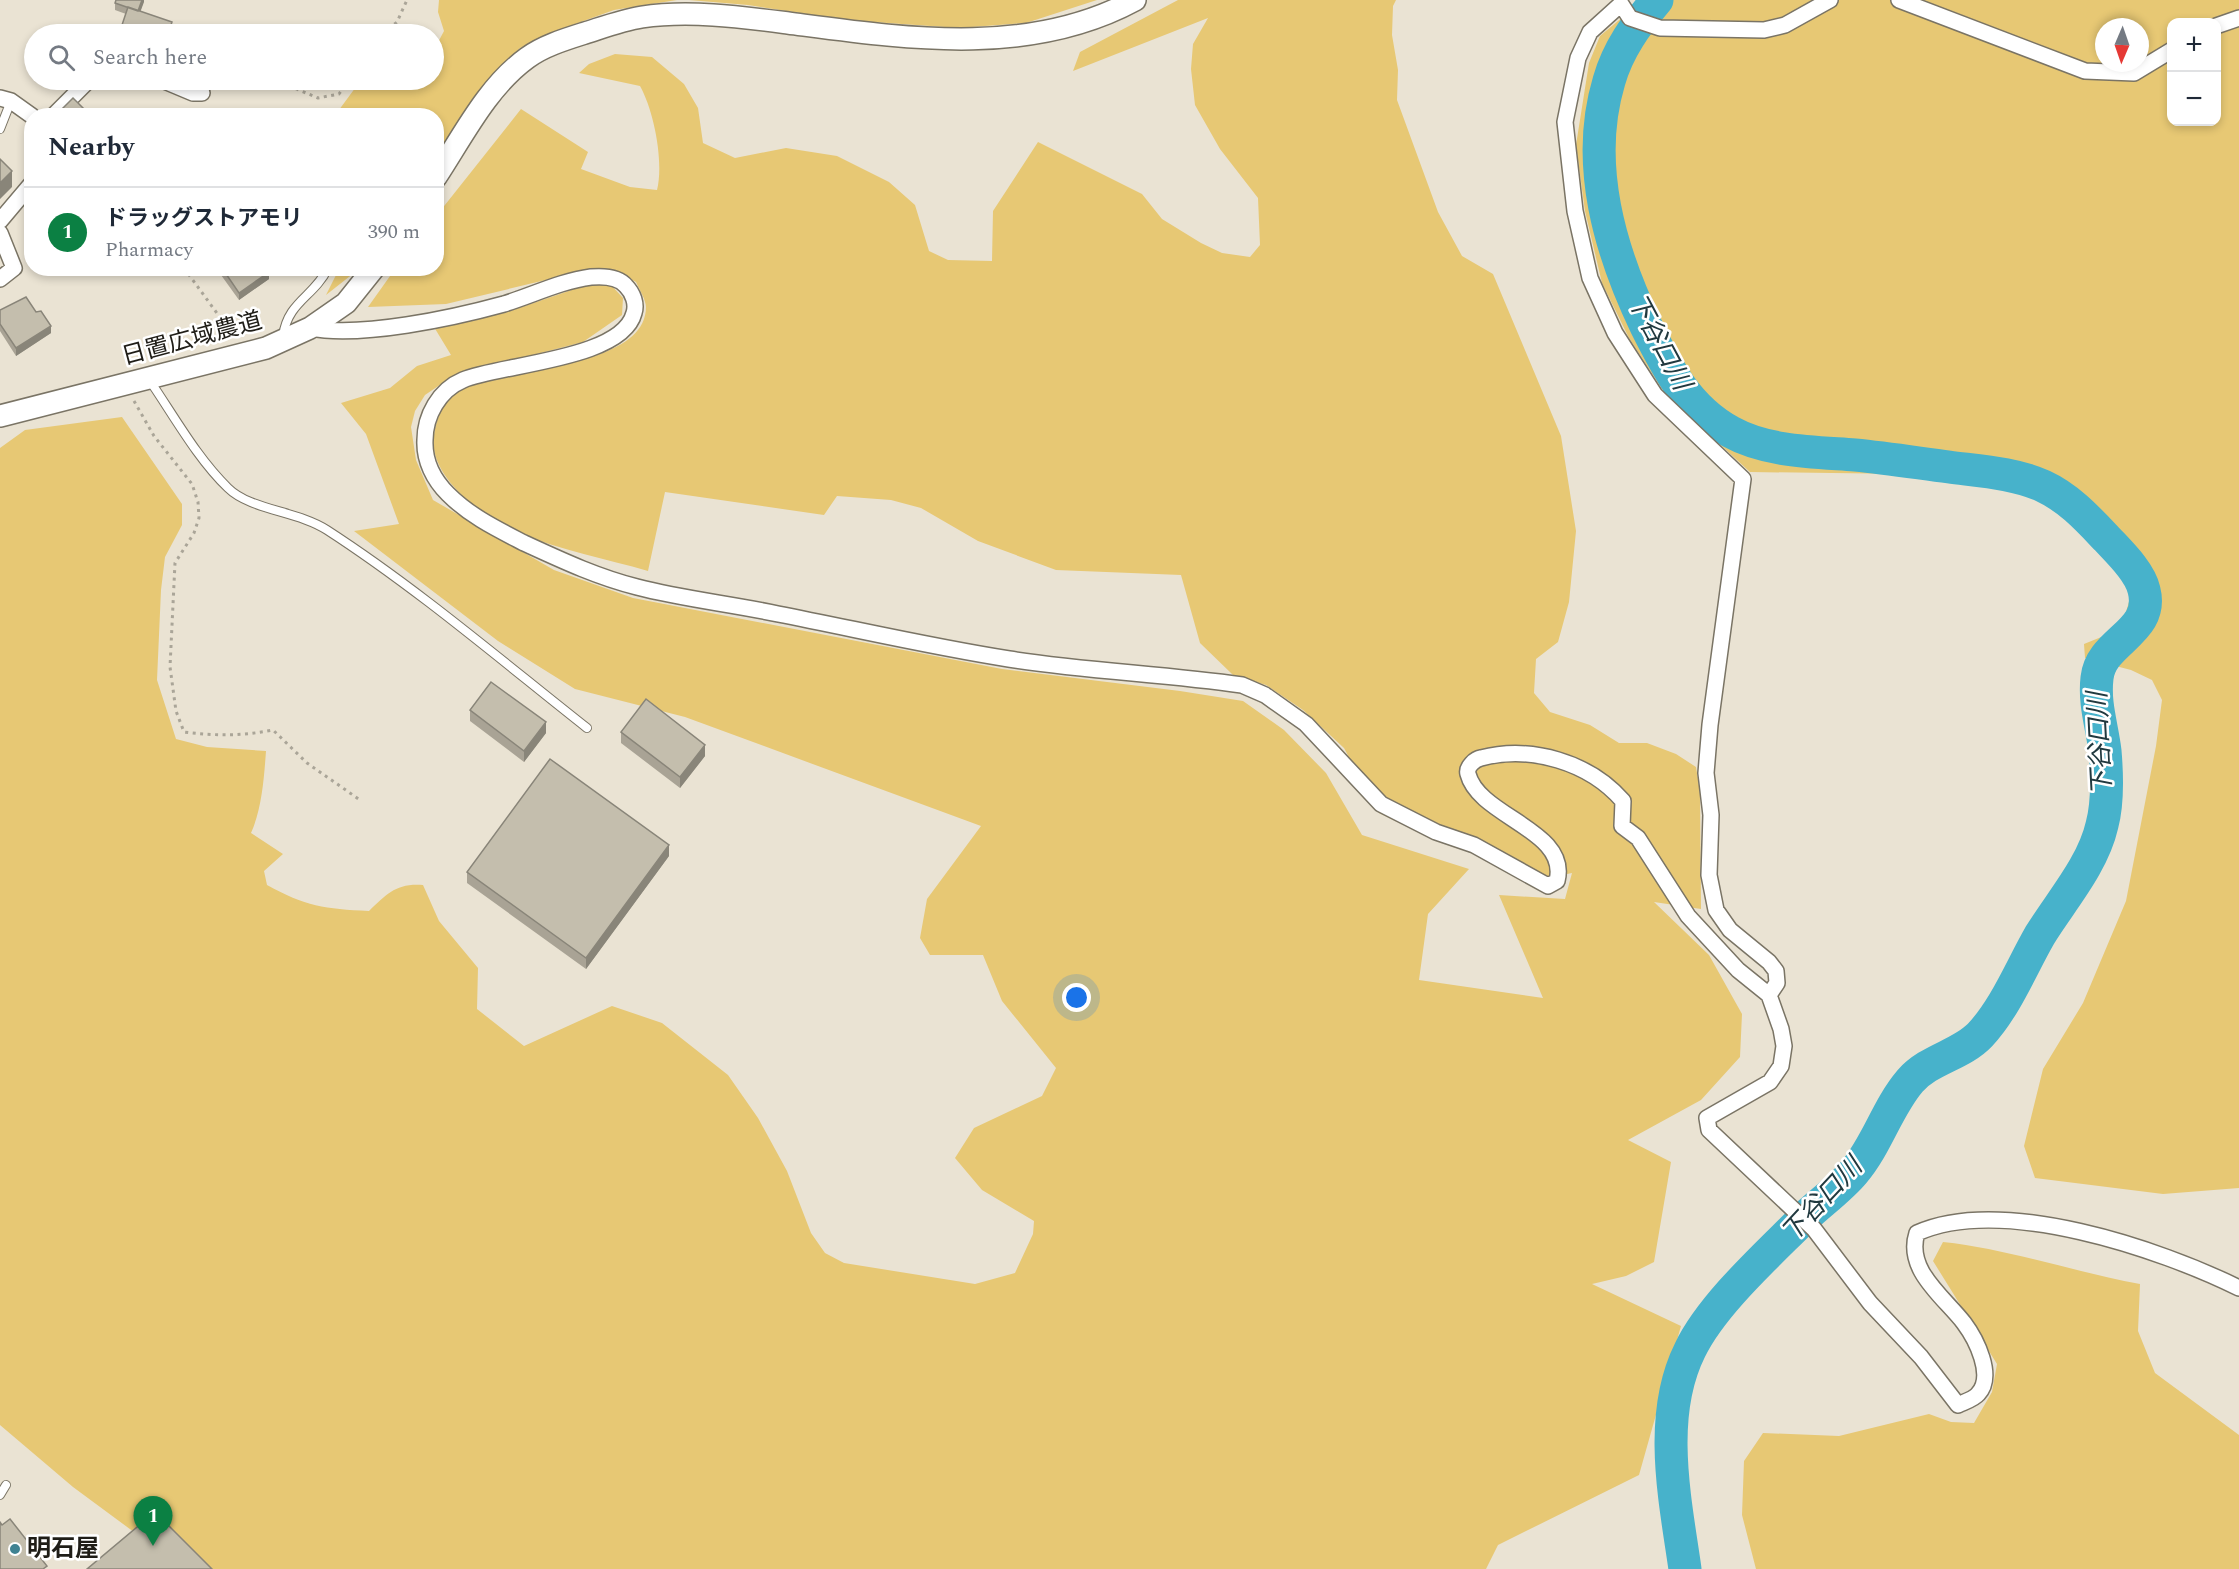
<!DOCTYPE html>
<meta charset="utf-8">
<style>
:root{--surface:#fff;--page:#f6f6f7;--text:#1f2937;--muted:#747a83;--line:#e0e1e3;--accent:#0b8043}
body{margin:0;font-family:Spectral,"Noto Sans JP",serif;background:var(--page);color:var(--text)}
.controls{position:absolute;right:18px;top:18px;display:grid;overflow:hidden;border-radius:12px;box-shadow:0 3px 9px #0003}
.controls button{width:54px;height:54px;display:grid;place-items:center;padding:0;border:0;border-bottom:2px solid var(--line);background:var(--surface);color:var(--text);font:30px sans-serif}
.compass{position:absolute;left:2095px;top:18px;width:54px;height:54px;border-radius:50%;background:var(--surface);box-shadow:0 3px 9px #0003;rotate:182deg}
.you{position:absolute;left:1077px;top:998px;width:21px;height:21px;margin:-15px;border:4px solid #fff;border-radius:50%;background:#1a73e8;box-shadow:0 0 0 9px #1a73e833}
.badge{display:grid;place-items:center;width:39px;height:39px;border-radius:50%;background:var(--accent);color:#fff;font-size:20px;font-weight:700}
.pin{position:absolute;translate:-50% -50px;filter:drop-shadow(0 2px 3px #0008)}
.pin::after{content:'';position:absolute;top:32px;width:21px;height:18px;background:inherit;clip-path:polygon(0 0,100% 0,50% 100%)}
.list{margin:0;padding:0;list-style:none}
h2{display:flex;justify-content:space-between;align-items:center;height:78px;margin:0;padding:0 24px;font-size:26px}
h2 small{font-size:20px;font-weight:400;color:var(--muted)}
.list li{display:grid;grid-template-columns:39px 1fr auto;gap:18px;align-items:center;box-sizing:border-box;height:90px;padding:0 24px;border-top:2px solid var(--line)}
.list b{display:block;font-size:22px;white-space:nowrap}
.list p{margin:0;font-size:20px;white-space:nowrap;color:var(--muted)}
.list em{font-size:20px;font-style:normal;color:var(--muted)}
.icon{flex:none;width:33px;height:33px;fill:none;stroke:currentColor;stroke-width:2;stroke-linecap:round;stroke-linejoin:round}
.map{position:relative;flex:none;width:2239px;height:1569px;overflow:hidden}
.search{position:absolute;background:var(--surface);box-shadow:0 3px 9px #0003;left:24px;top:24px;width:420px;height:66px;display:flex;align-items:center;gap:15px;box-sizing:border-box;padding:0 21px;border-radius:33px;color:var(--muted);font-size:22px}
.panel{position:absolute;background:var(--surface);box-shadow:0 3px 9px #0003;left:24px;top:108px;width:420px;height:168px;border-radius:24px}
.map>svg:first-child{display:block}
.green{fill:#e7c874;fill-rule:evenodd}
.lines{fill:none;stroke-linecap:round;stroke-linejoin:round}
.river{stroke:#47b2cb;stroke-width:33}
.lane-casing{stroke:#7a7465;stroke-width:10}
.street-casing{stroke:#7a7465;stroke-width:18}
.secondary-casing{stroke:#7a7465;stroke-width:24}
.path{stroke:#aaa598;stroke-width:3;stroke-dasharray:3 4.5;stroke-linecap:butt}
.lane{stroke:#fff;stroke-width:8}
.street{stroke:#fff;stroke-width:15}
.secondary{stroke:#fff;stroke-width:21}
.wall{fill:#a9a395}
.shaded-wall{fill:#898579}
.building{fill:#c4bead;stroke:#898579;stroke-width:1.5}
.poi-dot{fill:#3f8292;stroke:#fff;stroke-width:2}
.labels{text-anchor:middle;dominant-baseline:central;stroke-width:5;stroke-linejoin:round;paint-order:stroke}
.street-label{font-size:24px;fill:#1f1d17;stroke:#fff}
.poi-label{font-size:24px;font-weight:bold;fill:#1f1d17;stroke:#fff;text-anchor:start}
.water-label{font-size:26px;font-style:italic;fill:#21393f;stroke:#fff}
</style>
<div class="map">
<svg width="2239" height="1569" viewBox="0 0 2239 1569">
<rect width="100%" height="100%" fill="#eae3d3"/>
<!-- green -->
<path class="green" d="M 439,0 L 677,0 L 614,10 L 564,28 L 520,48 L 479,91 L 437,156 L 436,116 L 336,114 L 361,80 L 434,80 L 434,50 L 444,31 L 438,12 Z
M 689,0 L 1097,0 L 1026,23 L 959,28 L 845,20 L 748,5 Z
M 1178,0 L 1396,0 L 1393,6 L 1392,35 L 1398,70 L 1397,100 L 1438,212 L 1462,256 L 1493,274 L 1561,436 L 1576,531 L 1569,602 L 1558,642 L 1536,659 L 1534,693 L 1550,712 L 1590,725 L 1619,743 L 1647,743 L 1676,754 L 1696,767 L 1700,792 L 1701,909 L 1654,902 L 1709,955 L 1742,1014 L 1740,1057 L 1701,1100 L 1628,1140 L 1671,1162 L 1654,1262 L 1626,1276 L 1592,1284 L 1681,1326 L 1639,1475 L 1498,1545 L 1486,1569 L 184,1569 L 73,1487 L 0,1425 L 0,448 L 25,430 L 122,417 L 182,504 L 182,525 L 165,557 L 161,590 L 157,680 L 176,739 L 207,747 L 266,751 C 264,778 262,808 251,833 L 283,854 L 264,871 L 267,885 C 305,906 325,909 369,911 C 387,894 396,883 423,885 L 439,921 L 478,968 L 477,1009 L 524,1046 L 612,1006 L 662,1023 L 728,1075 L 758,1118 L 787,1171 L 811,1233 L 825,1253 L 844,1263 L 975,1284 L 1015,1273 L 1033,1234 L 1034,1221 L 982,1190 L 955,1158 L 974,1128 L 1042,1096 L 1056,1068 L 1002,1001 L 983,955 L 930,955 L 920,938 L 927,899 L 981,826 L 685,717 L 575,689 L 498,641 L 354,531 L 399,524 L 366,434 L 341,403 L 390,388 L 417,366 L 451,355 L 434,327 L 504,313 L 589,284 L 611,285 L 623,298 L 622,315 L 583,342 L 453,376 L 425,395 L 415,411 L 411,427 L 416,460 L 433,500 L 554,570 L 633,598 L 1002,669 L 1180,691 L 1243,701 L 1284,730 L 1326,773 L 1362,835 L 1469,869 L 1428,914 L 1419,980 L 1543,998 L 1499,895 L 1565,899 L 1572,873 L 1543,879 L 1480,843 L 1410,828 L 1379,813 L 1344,748 L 1303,710 L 1266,685 L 1233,675 L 1200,643 L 1181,575 L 1056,570 L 978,541 L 921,508 L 891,500 L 837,496 L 824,515 L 665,492 L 648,571 C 607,559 560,550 521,534 C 486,520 427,477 434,435 C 437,415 446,396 464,387 C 503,368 646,369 646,307 C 646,300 639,289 636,282 L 621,274 L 596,268 L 446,304 L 368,307 L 395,269 L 436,268 L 437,215 L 521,109 L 588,152 L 581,169 L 630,187 L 657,190 C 664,162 654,111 640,86 L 579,73 L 589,64 L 615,54 L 652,57 L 684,84 L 698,108 L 703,143 L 735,158 L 786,148 L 837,156 L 889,182 L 915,205 L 929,251 L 948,260 L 992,261 L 993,211 L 1038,142 L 1142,194 L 1162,219 L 1201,243 L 1222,253 L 1250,257 L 1260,245 L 1258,198 L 1220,149 L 1195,105 L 1191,69 L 1193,44 L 1208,18 L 1073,71 L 1080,52 Z
M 1643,0 L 2239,0 L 2239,1188 L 2163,1194 L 2035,1178 L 2024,1146 L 2043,1069 L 2083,1003 L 2126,901 L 2156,746 L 2162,700 L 2152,680 L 2131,670 L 2085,658 L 2084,644 L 2121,629 L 2131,595 L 2131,551 L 2111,531 L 2020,488 L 1905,474 L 1750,472 L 1666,395 L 1629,338 L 1602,283 L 1585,211 L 1576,145 L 1589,63 L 1600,36 ZM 2172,22 L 2216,22 L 2216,122 L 2172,122 ZM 2104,27 L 2140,27 L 2140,63 L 2104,63 Z
M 339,269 L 359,269 L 326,295 Z
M 1943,1242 C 2009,1249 2074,1272 2140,1284 L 2138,1331 L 2155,1373 L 2239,1435 L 2239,1569 L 1756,1569 L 1742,1515 L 1744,1461 L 1763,1433 L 1839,1436 L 1929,1414 L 1951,1422 L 1974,1423 L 1992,1392 L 1997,1364 L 1933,1261 Z"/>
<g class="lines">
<!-- river -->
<path class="river" d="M 1657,0 C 1636,25 1618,49 1609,81 C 1584,164 1610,251 1646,326 C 1667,368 1688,409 1731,432 C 1767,452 1815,452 1855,455 C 1886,458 1918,463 1949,467 C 1979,471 2015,473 2043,486 C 2069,498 2088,519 2107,539 C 2120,553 2140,572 2144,590 C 2155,633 2101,640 2097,678 C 2094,704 2102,726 2105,751 C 2107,774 2108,803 2102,825 C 2093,865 2061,901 2040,935 C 2021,968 2006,1007 1980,1035 C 1961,1055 1929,1059 1910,1081 C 1887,1108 1877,1145 1854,1172 C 1839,1190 1817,1205 1800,1222 C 1765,1257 1711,1306 1690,1350 C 1657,1416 1675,1499 1685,1569"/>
<!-- lane casing -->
<g class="lane-casing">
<path id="lane" d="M 0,129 L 11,101
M 283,336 C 288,301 314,297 328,268
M 150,381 C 174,416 197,458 228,488 C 250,510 298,511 327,530 C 418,589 502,661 587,728
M 0,1495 L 6,1485"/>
</g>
<!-- street casing -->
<g class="street-casing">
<path id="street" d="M 1899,0 L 2085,71 L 2134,73 L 2172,50
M 2216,26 L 2239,18
M 162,80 L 193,93 L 202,93
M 0,98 L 11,101 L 32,116
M 53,116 L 89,80
M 0,221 L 32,183
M 0,233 L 14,268 L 0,279
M 310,328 C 361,338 453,318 504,304 C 533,295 561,281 591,277 C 603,276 618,276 626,286 C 633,293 637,304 634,313 C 622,360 500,364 463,380 C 439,390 425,416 425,440 C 424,461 434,480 448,494 C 470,516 497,529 524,543 C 561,560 597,577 637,587 C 683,599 732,604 778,614 C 855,629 932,647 1009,659 C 1086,671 1165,674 1242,685 L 1265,695 L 1306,724 L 1381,804 L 1436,832 L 1474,845 L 1548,886 L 1557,881 C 1570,830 1479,817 1468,774 C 1466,767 1475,759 1481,758 C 1531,745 1589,762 1623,801 L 1622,826 L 1638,838 L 1688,916 L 1738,970 L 1769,995 L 1781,1029 L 1784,1046 L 1781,1066 L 1770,1082 L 1707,1118 L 1709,1130 L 1814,1229 L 1870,1303 L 1921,1357 L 1958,1405 C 1964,1402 1974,1399 1978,1394 C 1995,1376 1976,1339 1964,1323 C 1944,1297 1905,1270 1917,1233 C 2002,1195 2160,1249 2239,1288
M 1769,995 L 1777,983 L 1776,971 L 1769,962 L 1730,930 L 1716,910 L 1709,875 L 1711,815 L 1706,773 L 1710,725 L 1743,479 L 1655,395 L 1615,333 L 1590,278 L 1575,211 L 1565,122 L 1578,58 L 1590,32 L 1621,4 L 1630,18 L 1660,28 L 1764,30 L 1785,25 L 1830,0"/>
</g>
<!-- secondary casing -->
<g class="secondary-casing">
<path id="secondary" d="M 436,177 C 463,136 487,87 527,58 C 543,46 566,39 585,33 C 604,27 623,20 642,17 C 689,10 741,17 788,23 C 903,38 1028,58 1135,0
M 0,416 L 266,348 L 310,328 L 346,303 L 374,268"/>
</g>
<!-- path -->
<path class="path" d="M 383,34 L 397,22 L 407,0
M 275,80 L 318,98 L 339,94 L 349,80
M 184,268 L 230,331 L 261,327
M 134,401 L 154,436 L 192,484 L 198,502 L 199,518 L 194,533 L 175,563 L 170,667 L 176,711 L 184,732 C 215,736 243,736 273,730 L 307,763 L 360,800"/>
<!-- lane -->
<use href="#lane" class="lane"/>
<!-- street -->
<use href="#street" class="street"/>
<!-- secondary -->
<use href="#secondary" class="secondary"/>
</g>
<!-- wall -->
<path class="wall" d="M 144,0 L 140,12 L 172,33 L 171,34 L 119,34 L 126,14 L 115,10 L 115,3 Z
M 221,268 L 267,268 L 269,279 L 239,300 L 221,275 Z
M 0,310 L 51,333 L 16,356 L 0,331 Z
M 470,710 L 546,733 L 524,762 L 470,721 Z
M 621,732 L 705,756 L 680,788 L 621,743 Z
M 669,856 L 586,969 L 467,883 L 467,872 Z"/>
<!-- shaded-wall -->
<path class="shaded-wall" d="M 142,0 L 144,0 L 144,2 L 138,18 L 138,11 Z
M 172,22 L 171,34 L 168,34 Z
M 12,171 L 12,187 L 0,199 L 0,183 Z
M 269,272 L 269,279 L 239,300 L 239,293 Z
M 51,326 L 51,333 L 16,356 L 16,348 Z
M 546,722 L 546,733 L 524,762 L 524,751 Z
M 705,745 L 705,756 L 680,788 L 680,777 Z
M 669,845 L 669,856 L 586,969 L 586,958 Z"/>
<!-- building -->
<path class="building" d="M 116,0 L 142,0 L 138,11 L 115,3 Z
M 128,7 L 172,22 L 168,34 L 119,34 Z
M 73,98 L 91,116 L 55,116 Z
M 0,159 L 12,171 L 0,183 Z
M 222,268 L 267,268 L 269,272 L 239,293 Z
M 26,297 L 36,312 L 41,311 L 51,326 L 16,348 L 0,324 L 0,310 Z
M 491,682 L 546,722 L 524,751 L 470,710 Z
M 646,699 L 705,745 L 680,777 L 621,732 Z
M 550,759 L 669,845 L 586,958 L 467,872 Z
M 155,1512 L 212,1569 L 87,1569 Z
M 10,1519 L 47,1566 L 43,1569 L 0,1569 L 0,1522 L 2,1525 Z"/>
<!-- markers -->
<circle class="poi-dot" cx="15" cy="1549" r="6"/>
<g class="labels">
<!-- street labels -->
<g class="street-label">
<text transform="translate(192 339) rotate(-15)">日置広域農道</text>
</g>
<!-- poi labels -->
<g class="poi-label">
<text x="27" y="1549">明石屋</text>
</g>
<!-- water labels -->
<g class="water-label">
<text transform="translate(1659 342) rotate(62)">下谷口川</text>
<text transform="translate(2100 744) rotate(-93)">下谷口川</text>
<text transform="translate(1822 1200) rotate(-47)">下谷口川</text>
</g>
</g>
</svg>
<div class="controls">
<button>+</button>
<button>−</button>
</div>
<svg class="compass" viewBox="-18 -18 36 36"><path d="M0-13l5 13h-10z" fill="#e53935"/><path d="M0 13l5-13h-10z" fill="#747a83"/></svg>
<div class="you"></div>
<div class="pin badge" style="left:153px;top:1546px">1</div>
<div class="search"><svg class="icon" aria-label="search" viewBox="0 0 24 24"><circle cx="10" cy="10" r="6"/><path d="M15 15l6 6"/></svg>Search here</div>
<section class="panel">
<h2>Nearby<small></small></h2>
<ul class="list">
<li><span class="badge">1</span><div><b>ドラッグストアモリ</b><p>Pharmacy</p></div><em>390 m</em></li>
</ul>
</section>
</div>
